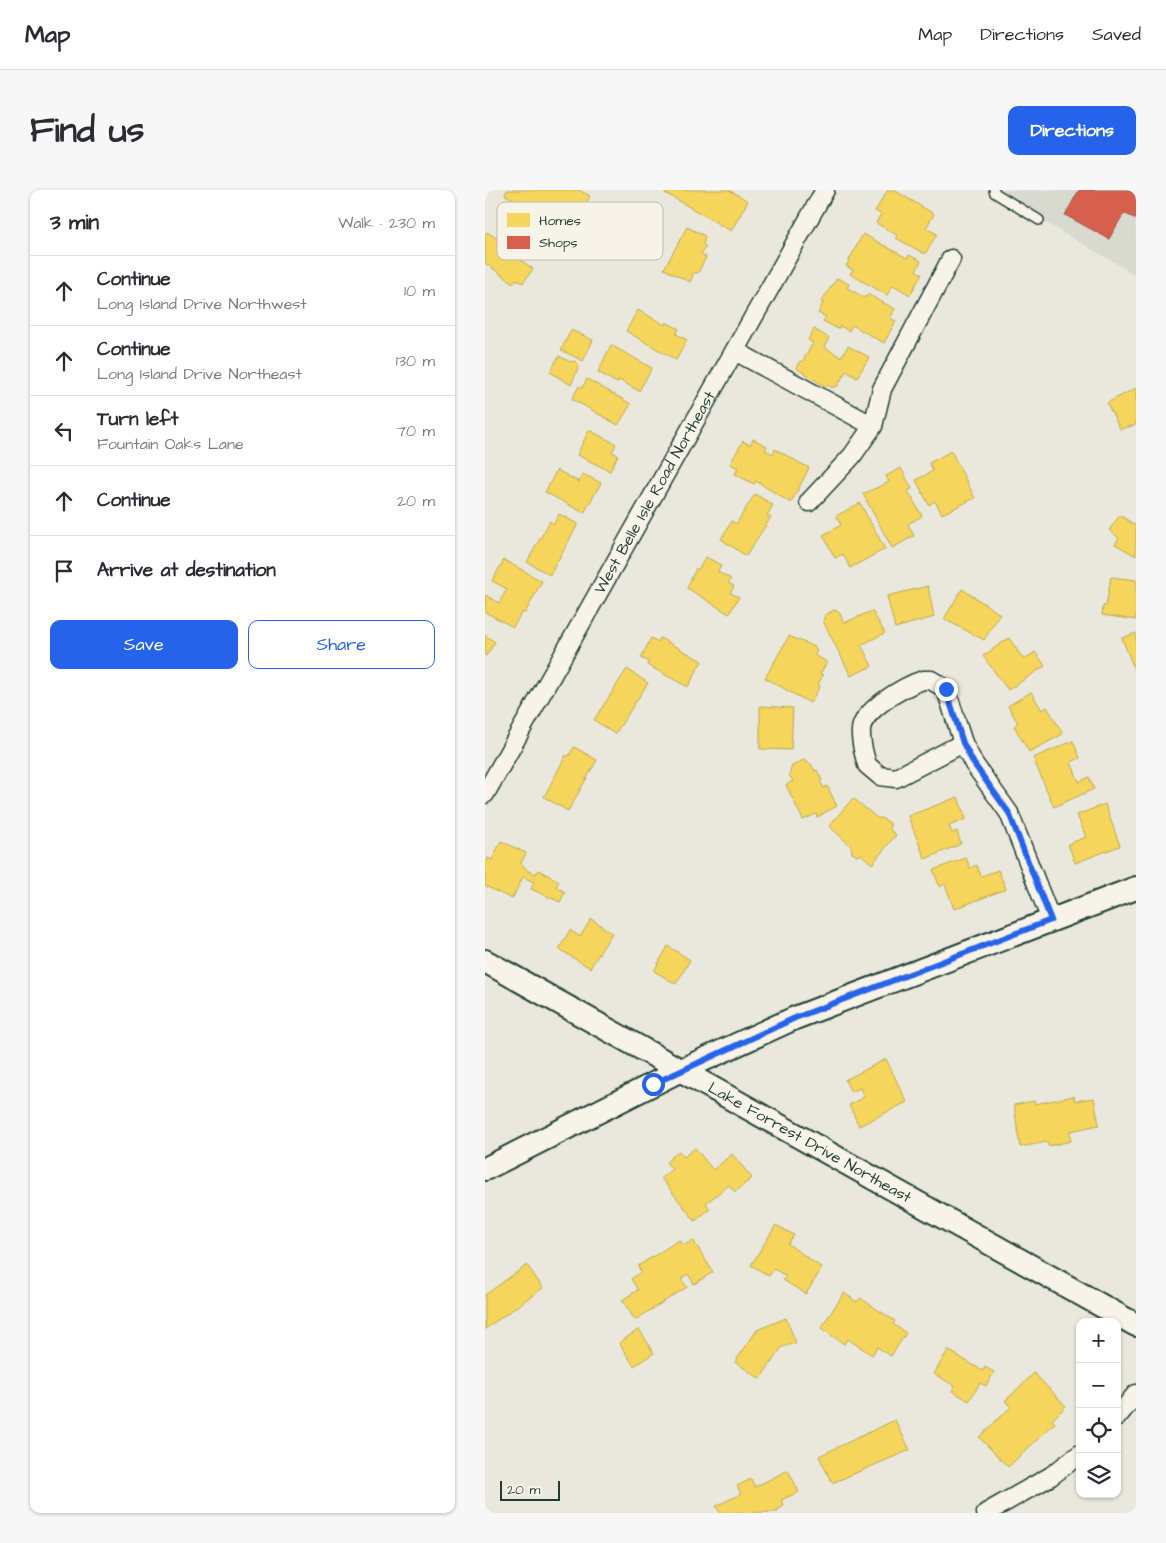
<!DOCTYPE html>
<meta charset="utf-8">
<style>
:root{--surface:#fff;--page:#f7f7f7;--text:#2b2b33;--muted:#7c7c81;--line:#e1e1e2;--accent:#2563eb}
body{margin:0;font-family:"Architects Daughter",sans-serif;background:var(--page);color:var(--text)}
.controls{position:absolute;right:15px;bottom:15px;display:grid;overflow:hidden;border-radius:10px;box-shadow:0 1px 4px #0004}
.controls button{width:45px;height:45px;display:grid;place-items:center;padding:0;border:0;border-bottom:1px solid var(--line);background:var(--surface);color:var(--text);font:25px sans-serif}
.scale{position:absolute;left:15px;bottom:12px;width:60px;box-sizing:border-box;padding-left:5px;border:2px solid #1f3d34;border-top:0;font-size:14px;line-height:18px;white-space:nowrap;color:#1f3d34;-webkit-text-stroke:4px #f7f3e8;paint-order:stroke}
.stop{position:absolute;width:15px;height:15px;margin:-11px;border:4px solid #2563eb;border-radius:50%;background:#fff}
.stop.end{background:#2563eb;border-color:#fff;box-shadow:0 1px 5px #0008}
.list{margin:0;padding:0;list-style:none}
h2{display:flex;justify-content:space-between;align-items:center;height:65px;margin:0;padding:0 20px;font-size:21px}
h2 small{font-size:16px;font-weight:400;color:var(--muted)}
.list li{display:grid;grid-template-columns:32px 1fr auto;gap:15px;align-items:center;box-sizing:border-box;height:70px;padding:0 20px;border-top:1px solid var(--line)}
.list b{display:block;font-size:19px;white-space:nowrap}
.list p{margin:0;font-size:16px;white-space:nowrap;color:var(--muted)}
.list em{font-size:16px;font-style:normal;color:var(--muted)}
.actions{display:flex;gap:10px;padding:15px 20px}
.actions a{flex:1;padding:11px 0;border:1px solid var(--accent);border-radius:10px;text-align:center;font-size:18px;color:var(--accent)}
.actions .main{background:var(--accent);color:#fff}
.icon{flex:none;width:28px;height:28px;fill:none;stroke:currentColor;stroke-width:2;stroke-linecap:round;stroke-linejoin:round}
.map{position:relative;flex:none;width:651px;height:1323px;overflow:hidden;border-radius:10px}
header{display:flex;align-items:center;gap:30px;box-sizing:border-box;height:70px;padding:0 25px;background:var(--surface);border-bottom:1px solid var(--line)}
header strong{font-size:24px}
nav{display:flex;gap:28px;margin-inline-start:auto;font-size:18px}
.intro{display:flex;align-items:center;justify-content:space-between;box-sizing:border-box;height:120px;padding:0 30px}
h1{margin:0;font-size:35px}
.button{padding:12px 22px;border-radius:10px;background:var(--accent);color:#fff;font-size:18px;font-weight:700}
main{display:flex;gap:30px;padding:0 30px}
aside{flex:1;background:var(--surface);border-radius:10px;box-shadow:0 1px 4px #0004}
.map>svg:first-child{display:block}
.built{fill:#d9dacf}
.homes{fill:#f6d55c;stroke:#b6a750}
.shops{fill:#d6604d;stroke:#9f5646}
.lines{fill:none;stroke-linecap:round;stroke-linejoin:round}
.service-casing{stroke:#1f3d34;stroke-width:12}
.minor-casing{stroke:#1f3d34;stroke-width:21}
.tertiary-casing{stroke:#1f3d34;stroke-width:26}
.service{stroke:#f7f3e8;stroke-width:9}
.minor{stroke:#f7f3e8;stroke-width:18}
.tertiary{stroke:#f7f3e8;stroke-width:22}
.route{stroke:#2563eb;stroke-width:6}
.labels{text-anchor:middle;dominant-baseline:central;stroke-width:5;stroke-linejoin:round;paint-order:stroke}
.street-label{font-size:16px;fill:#1f3d34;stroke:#f7f3e8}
.key{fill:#f7f3e8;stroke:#b6bcb2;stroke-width:1}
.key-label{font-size:14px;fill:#1f3d34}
</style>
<header>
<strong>Map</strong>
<nav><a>Map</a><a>Directions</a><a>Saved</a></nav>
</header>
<div class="intro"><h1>Find us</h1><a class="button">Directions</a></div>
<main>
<aside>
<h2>3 min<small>Walk · 230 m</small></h2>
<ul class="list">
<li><svg class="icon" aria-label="ahead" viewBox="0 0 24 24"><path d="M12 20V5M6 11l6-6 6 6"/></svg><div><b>Continue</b><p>Long Island Drive Northwest</p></div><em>10 m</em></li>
<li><svg class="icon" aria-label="ahead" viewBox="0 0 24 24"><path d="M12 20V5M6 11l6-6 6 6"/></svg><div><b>Continue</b><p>Long Island Drive Northeast</p></div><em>130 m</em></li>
<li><svg class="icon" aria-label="left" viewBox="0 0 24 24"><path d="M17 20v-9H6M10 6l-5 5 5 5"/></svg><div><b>Turn left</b><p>Fountain Oaks Lane</p></div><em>70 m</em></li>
<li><svg class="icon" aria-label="ahead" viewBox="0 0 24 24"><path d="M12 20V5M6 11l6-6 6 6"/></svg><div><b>Continue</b></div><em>20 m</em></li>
<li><svg class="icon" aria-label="arrive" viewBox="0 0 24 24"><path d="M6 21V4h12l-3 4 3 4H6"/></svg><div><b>Arrive at destination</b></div></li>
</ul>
<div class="actions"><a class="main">Save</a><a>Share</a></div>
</aside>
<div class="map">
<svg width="651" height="1323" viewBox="0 0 651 1323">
<rect width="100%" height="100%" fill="#eae8dd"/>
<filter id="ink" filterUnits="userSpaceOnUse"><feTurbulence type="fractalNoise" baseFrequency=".02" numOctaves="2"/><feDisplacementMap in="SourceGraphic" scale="10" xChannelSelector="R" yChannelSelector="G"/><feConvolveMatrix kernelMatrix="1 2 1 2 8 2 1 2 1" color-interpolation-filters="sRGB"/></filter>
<g filter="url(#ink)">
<!-- built -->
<path class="built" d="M 503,0 L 651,0 L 651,85 L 629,72 Z"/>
<!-- homes -->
<path class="homes" d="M 22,0 L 94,0 L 105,6 L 94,27 L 78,19 L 74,27 L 66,23 L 64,27 L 20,5 Z
M 181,0 L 244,0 L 263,11 L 246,41 L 180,3 Z
M 403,0 L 409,0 L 449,24 L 441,38 L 452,44 L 440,64 L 411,48 L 412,45 L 391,33 L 396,24 L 390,21 Z
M 202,37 L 220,46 L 218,55 L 221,57 L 216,64 L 221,67 L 213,83 L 209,82 L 205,92 L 179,79 Z
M 2,42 L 14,50 L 15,55 L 48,79 L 38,93 L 31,89 L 28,93 L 0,73 L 0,44 Z
M 378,44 L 422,68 L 424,65 L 436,71 L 431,81 L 437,84 L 425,105 L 408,95 L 402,105 L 365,84 L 368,80 L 361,76 Z
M 352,88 L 364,94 L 362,98 L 380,108 L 382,104 L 410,119 L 405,128 L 411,131 L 399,153 L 367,135 L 364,141 L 355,136 L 353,139 L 338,131 L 341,127 L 333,123 L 338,113 L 336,112 Z
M 153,120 L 180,135 L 181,132 L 194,139 L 191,144 L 202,150 L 191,170 L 141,141 Z
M 329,139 L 344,148 L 339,157 L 356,167 L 363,156 L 384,167 L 372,188 L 361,181 L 352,197 L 350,196 L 348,198 L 343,195 L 341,197 L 311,178 L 315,171 L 317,172 L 328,153 L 323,150 Z
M 86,140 L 108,150 L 98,171 L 76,160 Z
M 126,155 L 167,178 L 154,201 L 134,190 L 132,193 L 113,182 Z
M 74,166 L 85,172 L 90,171 L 94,176 L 86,195 L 65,182 Z
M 102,189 L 146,214 L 133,235 L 87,209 L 94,196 L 97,198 Z
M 651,198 L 651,235 L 635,239 L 622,213 Z
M 104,240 L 131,254 L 127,262 L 133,265 L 125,281 L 92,265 Z
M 268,249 L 282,256 L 280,260 L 288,264 L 290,259 L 324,278 L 306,313 L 271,291 L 269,294 L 250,284 L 253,278 L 245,274 L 258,251 L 265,255 Z
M 466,261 L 490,308 L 457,324 L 450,311 L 444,315 L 431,290 L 448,281 L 444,273 Z
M 416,278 L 427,299 L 423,301 L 437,326 L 423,334 L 429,346 L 407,358 L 378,304 L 404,292 L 401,286 Z
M 72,280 L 94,292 L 98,284 L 116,293 L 99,323 L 60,302 Z
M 270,304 L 288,315 L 282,325 L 286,327 L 261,366 L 236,349 L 247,331 L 251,334 Z
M 375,313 L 400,359 L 365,378 L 358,364 L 350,368 L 338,345 L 356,335 L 351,326 Z
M 74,324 L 93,334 L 65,385 L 42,372 L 65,331 L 69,334 Z
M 635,325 L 651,336 L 651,366 L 630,354 L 634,348 L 624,340 Z
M 221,367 L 236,375 L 233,382 L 246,389 L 243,393 L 249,396 L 245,403 L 254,407 L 244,424 L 202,398 L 211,378 L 213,380 Z
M 19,370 L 57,391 L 40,423 L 37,422 L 28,437 L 0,422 L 0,405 L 14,413 L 22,399 L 7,391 Z
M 626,387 L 651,390 L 651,430 L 617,425 L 618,416 L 621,416 Z
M 443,396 L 449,427 L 410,438 L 402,406 Z
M 477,399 L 515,424 L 499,450 L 459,429 Z
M 349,420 L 354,422 L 359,433 L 387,421 L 400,443 L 376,455 L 387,476 L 366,486 L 338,431 L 340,425 Z
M 651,443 L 651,484 L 637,448 Z
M 0,445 L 10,452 L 1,466 L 0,465 Z
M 304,446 L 330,457 L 332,461 L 329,465 L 342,472 L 335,484 L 338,485 L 333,494 L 335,496 L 325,513 L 280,488 Z
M 166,448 L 173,452 L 175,448 L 217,471 L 203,497 L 162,475 L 164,472 L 156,468 Z
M 524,448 L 539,470 L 550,462 L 560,476 L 523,500 L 498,466 Z
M 142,479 L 163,493 L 130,544 L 109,530 Z
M 546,502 L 557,520 L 562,517 L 578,544 L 544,562 L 529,536 L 533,533 L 523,516 Z
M 275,516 L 308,518 L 306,560 L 275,559 Z
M 588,551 L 595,568 L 586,572 L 594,592 L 604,587 L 609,599 L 569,617 L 548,568 Z
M 89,557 L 112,570 L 83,621 L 59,607 L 81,565 L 83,567 Z
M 318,570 L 326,574 L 330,581 L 332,580 L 337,590 L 335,591 L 339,598 L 342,596 L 352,616 L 332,627 L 331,624 L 318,630 L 301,595 L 308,591 L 304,585 L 307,576 Z
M 473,607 L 481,629 L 464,636 L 467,643 L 472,641 L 476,654 L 440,669 L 423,626 Z
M 368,608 L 392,628 L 396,628 L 405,633 L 405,640 L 411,645 L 387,674 L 376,664 L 372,666 L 367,663 L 366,656 L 344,636 Z
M 620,614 L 635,656 L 590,673 L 583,654 L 601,647 L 592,625 Z
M 16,651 L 41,663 L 36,673 L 43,681 L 51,684 L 53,680 L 74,691 L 71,697 L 80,702 L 75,712 L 46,699 L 49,692 L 38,687 L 27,709 L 0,696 L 0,675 L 3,668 L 7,670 Z
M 481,668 L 485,678 L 492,675 L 496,686 L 513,680 L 521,699 L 469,719 L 460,694 L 455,697 L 448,680 Z
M 106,729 L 127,743 L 105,778 L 74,759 L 85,740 L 95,747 Z
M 183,756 L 205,770 L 191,794 L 169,781 Z
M 401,869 L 422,912 L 374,936 L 364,915 L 379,907 L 375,898 L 366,902 L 360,890 Z
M 589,906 L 590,911 L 609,908 L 614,935 L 585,941 L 586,951 L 563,956 L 562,952 L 535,957 L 529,915 L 549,911 L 550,914 Z
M 210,958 L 228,980 L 247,964 L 267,988 L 250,1002 L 244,995 L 221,1013 L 225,1019 L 210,1031 L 176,988 L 187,979 L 181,972 L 194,961 L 199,967 Z
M 291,1035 L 309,1045 L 303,1054 L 337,1078 L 321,1104 L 298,1090 L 301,1086 L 289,1079 L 284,1086 L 266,1075 Z
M 194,1050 L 198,1056 L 208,1050 L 228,1082 L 209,1094 L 203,1084 L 196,1089 L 202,1097 L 150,1130 L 137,1110 L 153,1100 L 146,1089 L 156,1082 L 153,1076 Z
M 42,1075 L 58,1098 L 0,1139 L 0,1105 Z
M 359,1103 L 372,1112 L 375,1108 L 410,1131 L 408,1134 L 421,1143 L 406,1166 L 392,1157 L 387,1165 L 363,1149 L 359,1154 L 336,1138 Z
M 301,1128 L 311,1153 L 297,1157 L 275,1189 L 250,1172 L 272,1140 Z
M 154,1139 L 169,1163 L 149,1176 L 134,1153 Z
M 463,1160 L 498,1181 L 500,1177 L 509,1182 L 501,1196 L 495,1193 L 484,1211 L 467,1201 L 470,1196 L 449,1184 Z
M 549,1183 L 581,1216 L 567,1230 L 570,1233 L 523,1277 L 494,1247 L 526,1217 L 520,1211 Z
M 410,1230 L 425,1260 L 347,1293 L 334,1266 Z
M 303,1280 L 314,1302 L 296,1310 L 299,1316 L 292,1320 L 293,1322 L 235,1323 L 231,1316 L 256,1304 L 252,1296 L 266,1289 L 270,1297 Z"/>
<!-- shops -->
<path class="shops" d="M 594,0 L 651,0 L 651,29 L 639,23 L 624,49 L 580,25 Z"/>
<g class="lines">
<!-- service casing -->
<g class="service-casing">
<path id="service" d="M 509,0 L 510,3 L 554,30"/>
</g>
<!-- minor casing -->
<g class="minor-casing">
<g id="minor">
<path d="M 250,161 L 388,236"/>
<path d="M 324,312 L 367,266 L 388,236 L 397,199 L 466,69"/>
<path d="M 438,490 L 446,490 L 461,499 L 478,553 L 411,588 L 395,586 L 382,575 C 379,564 375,552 376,540 C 377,520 420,496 438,490 Z"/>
<path d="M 478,553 L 489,574 L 524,623 L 566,730"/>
<path id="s1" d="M 0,604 L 340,0"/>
<path d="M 632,1227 L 651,1204"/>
<path d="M 501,1323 L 566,1286 L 595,1264"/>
</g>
</g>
<!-- tertiary casing -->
<g class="tertiary-casing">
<g id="tertiary">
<path id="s2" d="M 0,771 L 651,1135"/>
<path d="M 0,979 L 194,881 L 310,828 L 651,698"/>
</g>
</g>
<!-- service -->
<use href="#service" class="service"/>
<!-- minor -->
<use href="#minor" class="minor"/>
<!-- tertiary -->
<use href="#tertiary" class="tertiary"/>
</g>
</g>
<g class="lines" filter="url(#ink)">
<!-- route -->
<path class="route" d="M 168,894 L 310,828 L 566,730 L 524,623 L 489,574 L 478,553 L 461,499"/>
</g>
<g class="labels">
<!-- street labels -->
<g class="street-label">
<text stroke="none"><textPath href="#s1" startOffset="346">West Belle Isle Road Northeast</textPath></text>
<text stroke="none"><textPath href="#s2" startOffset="372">Lake Forrest Drive Northeast</textPath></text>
</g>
</g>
<!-- legend -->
<rect x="12" y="12" width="166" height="58" rx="8" class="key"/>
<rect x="22" y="23" width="23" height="14" fill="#f6d55c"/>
<rect x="22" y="46" width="23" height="13" fill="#d6604d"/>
<g class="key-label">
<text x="54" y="35">Homes</text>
<text x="54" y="57">Shops</text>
</g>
</svg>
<div class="controls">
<button>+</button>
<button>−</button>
<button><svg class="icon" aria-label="locate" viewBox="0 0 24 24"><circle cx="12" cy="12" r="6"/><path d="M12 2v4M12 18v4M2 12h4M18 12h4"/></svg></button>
<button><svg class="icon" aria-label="layers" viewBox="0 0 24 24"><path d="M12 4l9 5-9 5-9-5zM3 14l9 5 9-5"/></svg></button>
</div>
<div class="scale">20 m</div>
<div class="stop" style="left:168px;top:894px"></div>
<div class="stop end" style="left:461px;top:499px"></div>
</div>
</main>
